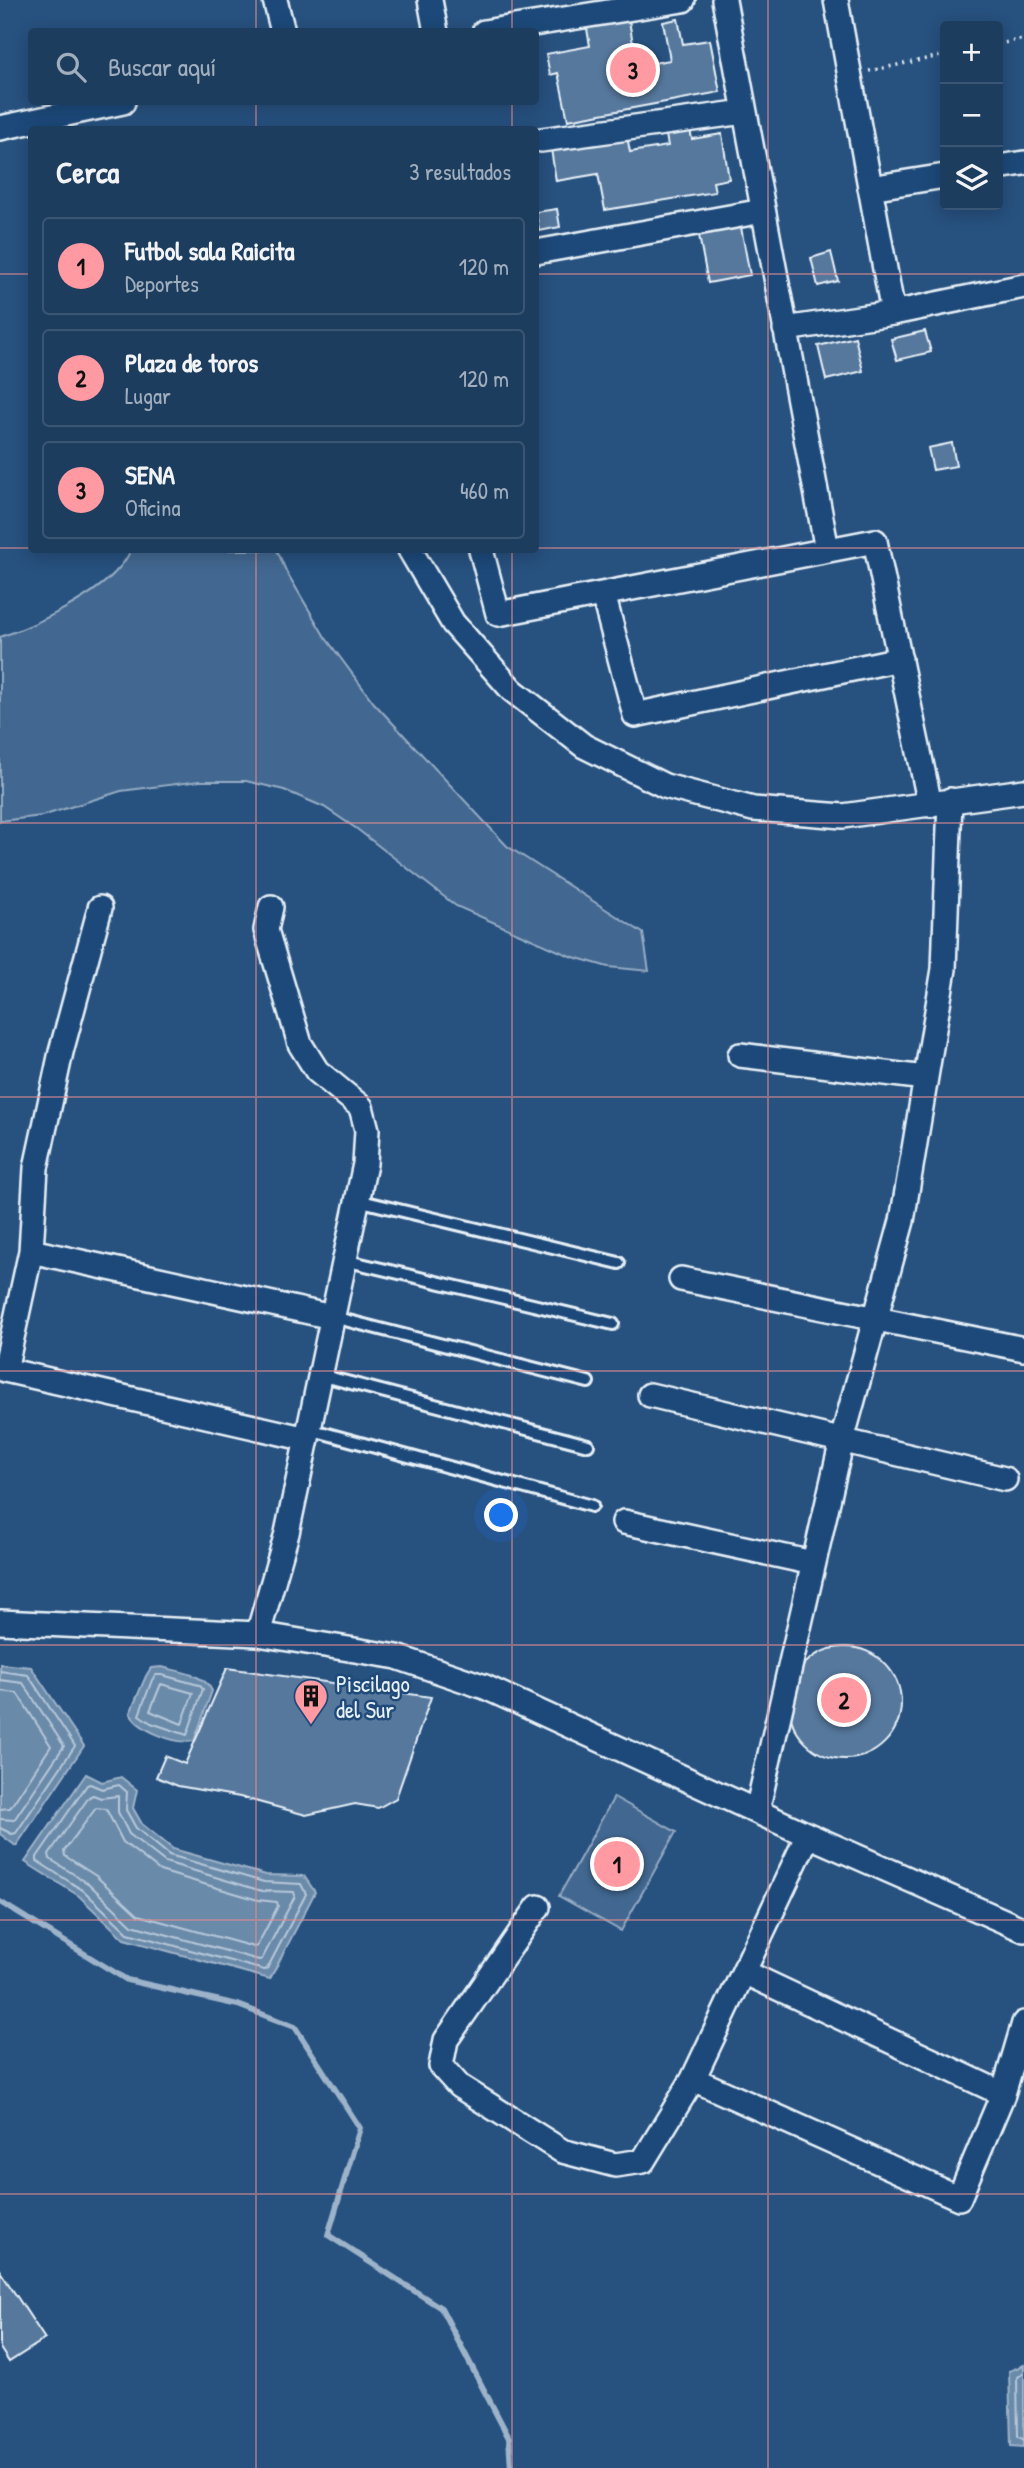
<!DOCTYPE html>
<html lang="es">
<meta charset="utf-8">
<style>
:root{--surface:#1d3d5f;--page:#254465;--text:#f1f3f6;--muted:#a0aebd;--line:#3b5674;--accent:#ff9aa2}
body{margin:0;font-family:"Patrick Hand",sans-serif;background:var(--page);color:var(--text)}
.controls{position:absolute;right:21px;top:21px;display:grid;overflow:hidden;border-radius:7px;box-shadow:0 4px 18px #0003}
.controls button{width:63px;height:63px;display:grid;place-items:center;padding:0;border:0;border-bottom:2px solid var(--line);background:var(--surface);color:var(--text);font:35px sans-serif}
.you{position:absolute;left:502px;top:1516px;width:24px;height:24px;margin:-18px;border:5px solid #fff;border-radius:50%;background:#1a73e8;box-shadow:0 0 0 10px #1a73e833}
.badge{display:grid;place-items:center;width:46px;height:46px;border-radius:50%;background:var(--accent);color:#111;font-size:23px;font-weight:700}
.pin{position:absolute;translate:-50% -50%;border:4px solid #fff;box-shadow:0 2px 7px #0006}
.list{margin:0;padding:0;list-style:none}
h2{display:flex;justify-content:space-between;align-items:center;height:91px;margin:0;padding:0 28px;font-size:30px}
h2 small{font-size:23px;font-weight:400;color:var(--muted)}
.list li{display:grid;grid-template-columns:46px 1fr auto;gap:21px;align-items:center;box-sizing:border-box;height:98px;margin:0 14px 14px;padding:0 14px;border:2px solid var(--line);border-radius:7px}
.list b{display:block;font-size:26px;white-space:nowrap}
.list p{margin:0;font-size:23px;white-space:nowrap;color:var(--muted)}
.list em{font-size:23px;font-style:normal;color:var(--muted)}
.icon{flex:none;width:38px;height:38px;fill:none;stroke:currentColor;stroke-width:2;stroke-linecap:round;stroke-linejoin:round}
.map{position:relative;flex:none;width:1024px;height:2468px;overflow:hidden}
.search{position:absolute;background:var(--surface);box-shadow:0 4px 18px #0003;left:28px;top:28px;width:511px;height:77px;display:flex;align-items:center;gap:18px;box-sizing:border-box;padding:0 24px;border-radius:7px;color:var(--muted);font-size:26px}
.panel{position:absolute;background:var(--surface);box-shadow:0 4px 18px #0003;left:28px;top:126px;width:511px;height:427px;border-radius:7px}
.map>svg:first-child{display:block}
.green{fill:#436891;stroke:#96acc4;stroke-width:2}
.water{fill:#6b8aaa;stroke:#9db3c9;stroke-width:2}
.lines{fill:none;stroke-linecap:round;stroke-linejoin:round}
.shore{stroke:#b6c8d9;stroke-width:2}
.stream{stroke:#9db3c9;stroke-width:6}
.building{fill:#57789d;stroke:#e8f1f8;stroke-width:2}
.lane-casing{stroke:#e8f1f8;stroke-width:16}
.street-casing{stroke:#e8f1f8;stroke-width:28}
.path{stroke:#e8f1f8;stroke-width:3.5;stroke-dasharray:2 5;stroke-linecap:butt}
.lane{stroke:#1f4a7a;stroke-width:10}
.street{stroke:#1f4a7a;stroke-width:23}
.grid{fill:none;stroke:#df8c90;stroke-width:2;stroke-opacity:0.55}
.labels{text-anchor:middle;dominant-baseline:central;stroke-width:5;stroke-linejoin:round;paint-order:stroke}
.poi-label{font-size:23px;fill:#e8f1f8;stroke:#1f4a7a;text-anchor:start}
</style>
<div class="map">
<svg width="1024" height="2468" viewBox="0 0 1024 2468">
<rect width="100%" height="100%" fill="#27517f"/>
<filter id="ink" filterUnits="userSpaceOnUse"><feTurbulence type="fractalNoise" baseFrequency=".0143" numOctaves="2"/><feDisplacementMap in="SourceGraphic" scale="14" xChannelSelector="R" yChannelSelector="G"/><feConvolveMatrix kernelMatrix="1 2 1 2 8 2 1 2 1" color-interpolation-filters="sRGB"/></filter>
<g filter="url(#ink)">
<!-- green -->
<path class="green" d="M 131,550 L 277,550 L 286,571 L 325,637 L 374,703 L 507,846 L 643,933 L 649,971 L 608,967 L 570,956 L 456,906 L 357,829 L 324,807 L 284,790 L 246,781 L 200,781 L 121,791 L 42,816 L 0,821 L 0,637 C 36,625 95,597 119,568 C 124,563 128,556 131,550 Z
M 614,1797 L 676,1832 L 621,1931 L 559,1896 Z"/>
<!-- water -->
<path class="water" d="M 0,1664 L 31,1667 L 84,1746 L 16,1846 L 0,1834 Z
M 162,1667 C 179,1672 205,1674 212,1691 L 194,1741 C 176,1745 138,1730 130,1713 L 146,1676 L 151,1668 Z
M 86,1774 L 102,1782 L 121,1777 L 137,1790 L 133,1808 L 142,1824 L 173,1849 L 266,1875 L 304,1876 L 315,1892 L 270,1979 L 124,1939 L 79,1896 L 25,1862 Z
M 1024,2365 L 1024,2447 L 1011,2446 L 1009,2371 Z"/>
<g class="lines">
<!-- shore -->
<path class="shore" d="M 0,1671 L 28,1675 L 75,1746 L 16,1833 L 12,1834 L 0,1828
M 156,1675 L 162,1675 L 199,1685 L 203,1689 L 187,1735 L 151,1723 L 139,1715 L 152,1680 Z
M 0,1680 L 23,1683 L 64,1746 L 14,1820 L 0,1819
M 161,1684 L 193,1693 L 182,1724 L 150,1711 Z
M 0,1691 L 17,1693 L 51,1746 L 10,1808 L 0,1809
M 90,1784 L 102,1789 L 119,1785 L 127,1792 L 126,1810 L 136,1828 L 169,1855 L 264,1882 L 301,1884 L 306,1894 L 267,1969 L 264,1970 L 128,1933 L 84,1891 L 37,1861 L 37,1857 L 87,1785 Z
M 93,1795 L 101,1798 L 118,1796 L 118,1812 L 129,1834 L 165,1862 L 262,1891 L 294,1892 L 295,1896 L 262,1959 L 259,1960 L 132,1925 L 89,1884 L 50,1859 L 49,1854 L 89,1797 Z
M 96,1808 L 106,1809 L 123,1842 L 160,1871 L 258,1900 L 277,1902 L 278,1906 L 257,1946 L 254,1947 L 138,1915 L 96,1876 L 65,1856 L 64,1851 Z
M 1024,2372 L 1017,2378 L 1018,2436 L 1024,2440"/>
<!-- stream -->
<path class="stream" d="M 0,1902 L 127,1980 L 238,2005 L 295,2027 L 360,2128 L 328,2235 L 441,2308 L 509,2438 L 511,2468"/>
</g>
<!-- building -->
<path class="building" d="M 628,15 L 637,66 L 670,60 L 663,22 L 678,19 L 683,44 L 710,40 L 720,92 L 568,120 L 558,73 L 550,75 L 546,54 L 590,46 L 586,23 Z
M 688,120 L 692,139 L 722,134 L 729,179 L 713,182 L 715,192 L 605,210 L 598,174 L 556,181 L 551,149 L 627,136 L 630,152 L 668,146 L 664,124 Z
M 557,209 L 560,227 L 539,231 L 536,212 Z
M 740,222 L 750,275 L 708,283 L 698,230 Z
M 831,252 L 838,281 L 818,286 L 811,258 Z
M 925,331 L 931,352 L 897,360 L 891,339 Z
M 855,337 L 863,371 L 826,380 L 818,346 Z
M 952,443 L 956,466 L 933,470 L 928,448 Z
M789 1703a56 56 0 1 1 112 0a56 56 0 1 1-112 0Z
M 227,1668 L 431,1697 L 396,1798 L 378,1808 L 355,1804 L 306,1815 L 240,1797 L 178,1786 L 156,1777 L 165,1756 L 185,1764 Z
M 0,2271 L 45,2339 L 9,2362 L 0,2348 Z"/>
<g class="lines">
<!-- lane casing -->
<g class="lane-casing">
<path id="lane" d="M 357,1200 L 619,1263
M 344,1260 L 613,1324
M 333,1317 L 588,1382
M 320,1375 L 588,1445
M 309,1429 L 592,1506"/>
</g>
<!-- street casing -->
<g class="street-casing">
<path id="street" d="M 275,0 L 283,32
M 430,0 L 436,32
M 724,0 L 827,550
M 836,0 L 893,313
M 484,32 L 683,0
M 0,128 L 123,102
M 541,140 L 744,112
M 998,167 L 1024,163
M 870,188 L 945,176
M 536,252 L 763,211
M 785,329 L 893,313 L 1024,286
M 410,550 L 453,623 L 512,690 L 584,746 L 665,786 L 753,809 L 843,816 L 1024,791
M 481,550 L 498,614 L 875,541 L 930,805
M 603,594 L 635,715 L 900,659
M 100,908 L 61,1052 L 36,1168 L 31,1251 L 5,1370 L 307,1439
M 740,1055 L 925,1078
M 31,1251 L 332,1317
M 681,1279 L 1024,1349
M 650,1395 L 1005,1479
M 624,1522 L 813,1563
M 0,1622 L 258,1634 L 397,1657 L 485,1687 L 808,1835 L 1024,1930
M 258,1634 L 287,1533 L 365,1164 L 367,1130 L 361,1107 L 317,1071 L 300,1044 L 266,930 L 271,907
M 757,1811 L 842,1440 L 902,1221 L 944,969 L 950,800
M 538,1907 L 446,2040 L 441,2066 L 459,2086 L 562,2151 L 615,2165 L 643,2161 L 693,2079 L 808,1835
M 744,1972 L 1003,2094
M 693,2079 L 959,2198 L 1003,2094 L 1024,2023"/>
</g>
<!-- path -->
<path class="path" d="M 998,44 L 1024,39
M 869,71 L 945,55"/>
<!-- lane -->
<use href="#lane" class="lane"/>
<!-- street -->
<use href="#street" class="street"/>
</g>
</g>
<!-- grid -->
<path class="grid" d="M 256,0 L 256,32M 512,0 L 512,32M 768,0 L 768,2468M 256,102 L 256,130M 512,102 L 512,130M 0,274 L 32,274M 536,274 L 1024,274M 0,548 L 32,548M 536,548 L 1024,548M 256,550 L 256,2468M 512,550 L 512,2468M 0,823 L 1024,823M 0,1097 L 1024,1097M 0,1371 L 1024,1371M 0,1645 L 1024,1645M 0,1920 L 1024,1920M 0,2194 L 1024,2194"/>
<!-- icons -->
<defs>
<g id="building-pin" transform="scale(1.75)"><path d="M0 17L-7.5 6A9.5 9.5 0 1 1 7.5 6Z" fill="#ff9aa2" stroke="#1f4a7a"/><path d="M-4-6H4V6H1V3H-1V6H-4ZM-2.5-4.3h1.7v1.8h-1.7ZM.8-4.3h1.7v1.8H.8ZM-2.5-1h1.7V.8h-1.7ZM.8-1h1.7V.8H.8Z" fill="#111"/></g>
</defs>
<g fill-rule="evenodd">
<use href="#building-pin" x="311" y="1696"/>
</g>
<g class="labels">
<!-- poi labels -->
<g class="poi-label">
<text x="336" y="1683">Piscilago<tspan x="336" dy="26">del Sur</tspan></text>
</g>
</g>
</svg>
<div class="controls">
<button>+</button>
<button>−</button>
<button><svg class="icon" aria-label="layers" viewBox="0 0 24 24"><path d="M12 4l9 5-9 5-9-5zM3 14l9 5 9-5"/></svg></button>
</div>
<div class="you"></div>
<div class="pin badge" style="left:617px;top:1864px">1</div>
<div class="pin badge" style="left:844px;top:1700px">2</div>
<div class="pin badge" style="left:633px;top:70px">3</div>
<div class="search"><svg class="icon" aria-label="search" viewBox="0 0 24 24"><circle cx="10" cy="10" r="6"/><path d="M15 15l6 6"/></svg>Buscar aquí</div>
<section class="panel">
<h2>Cerca<small>3 resultados</small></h2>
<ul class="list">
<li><span class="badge">1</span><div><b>Futbol sala Raicita</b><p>Deportes</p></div><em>120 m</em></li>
<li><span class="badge">2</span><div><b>Plaza de toros</b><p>Lugar</p></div><em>120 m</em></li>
<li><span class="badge">3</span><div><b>SENA</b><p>Oficina</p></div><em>460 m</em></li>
</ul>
</section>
</div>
